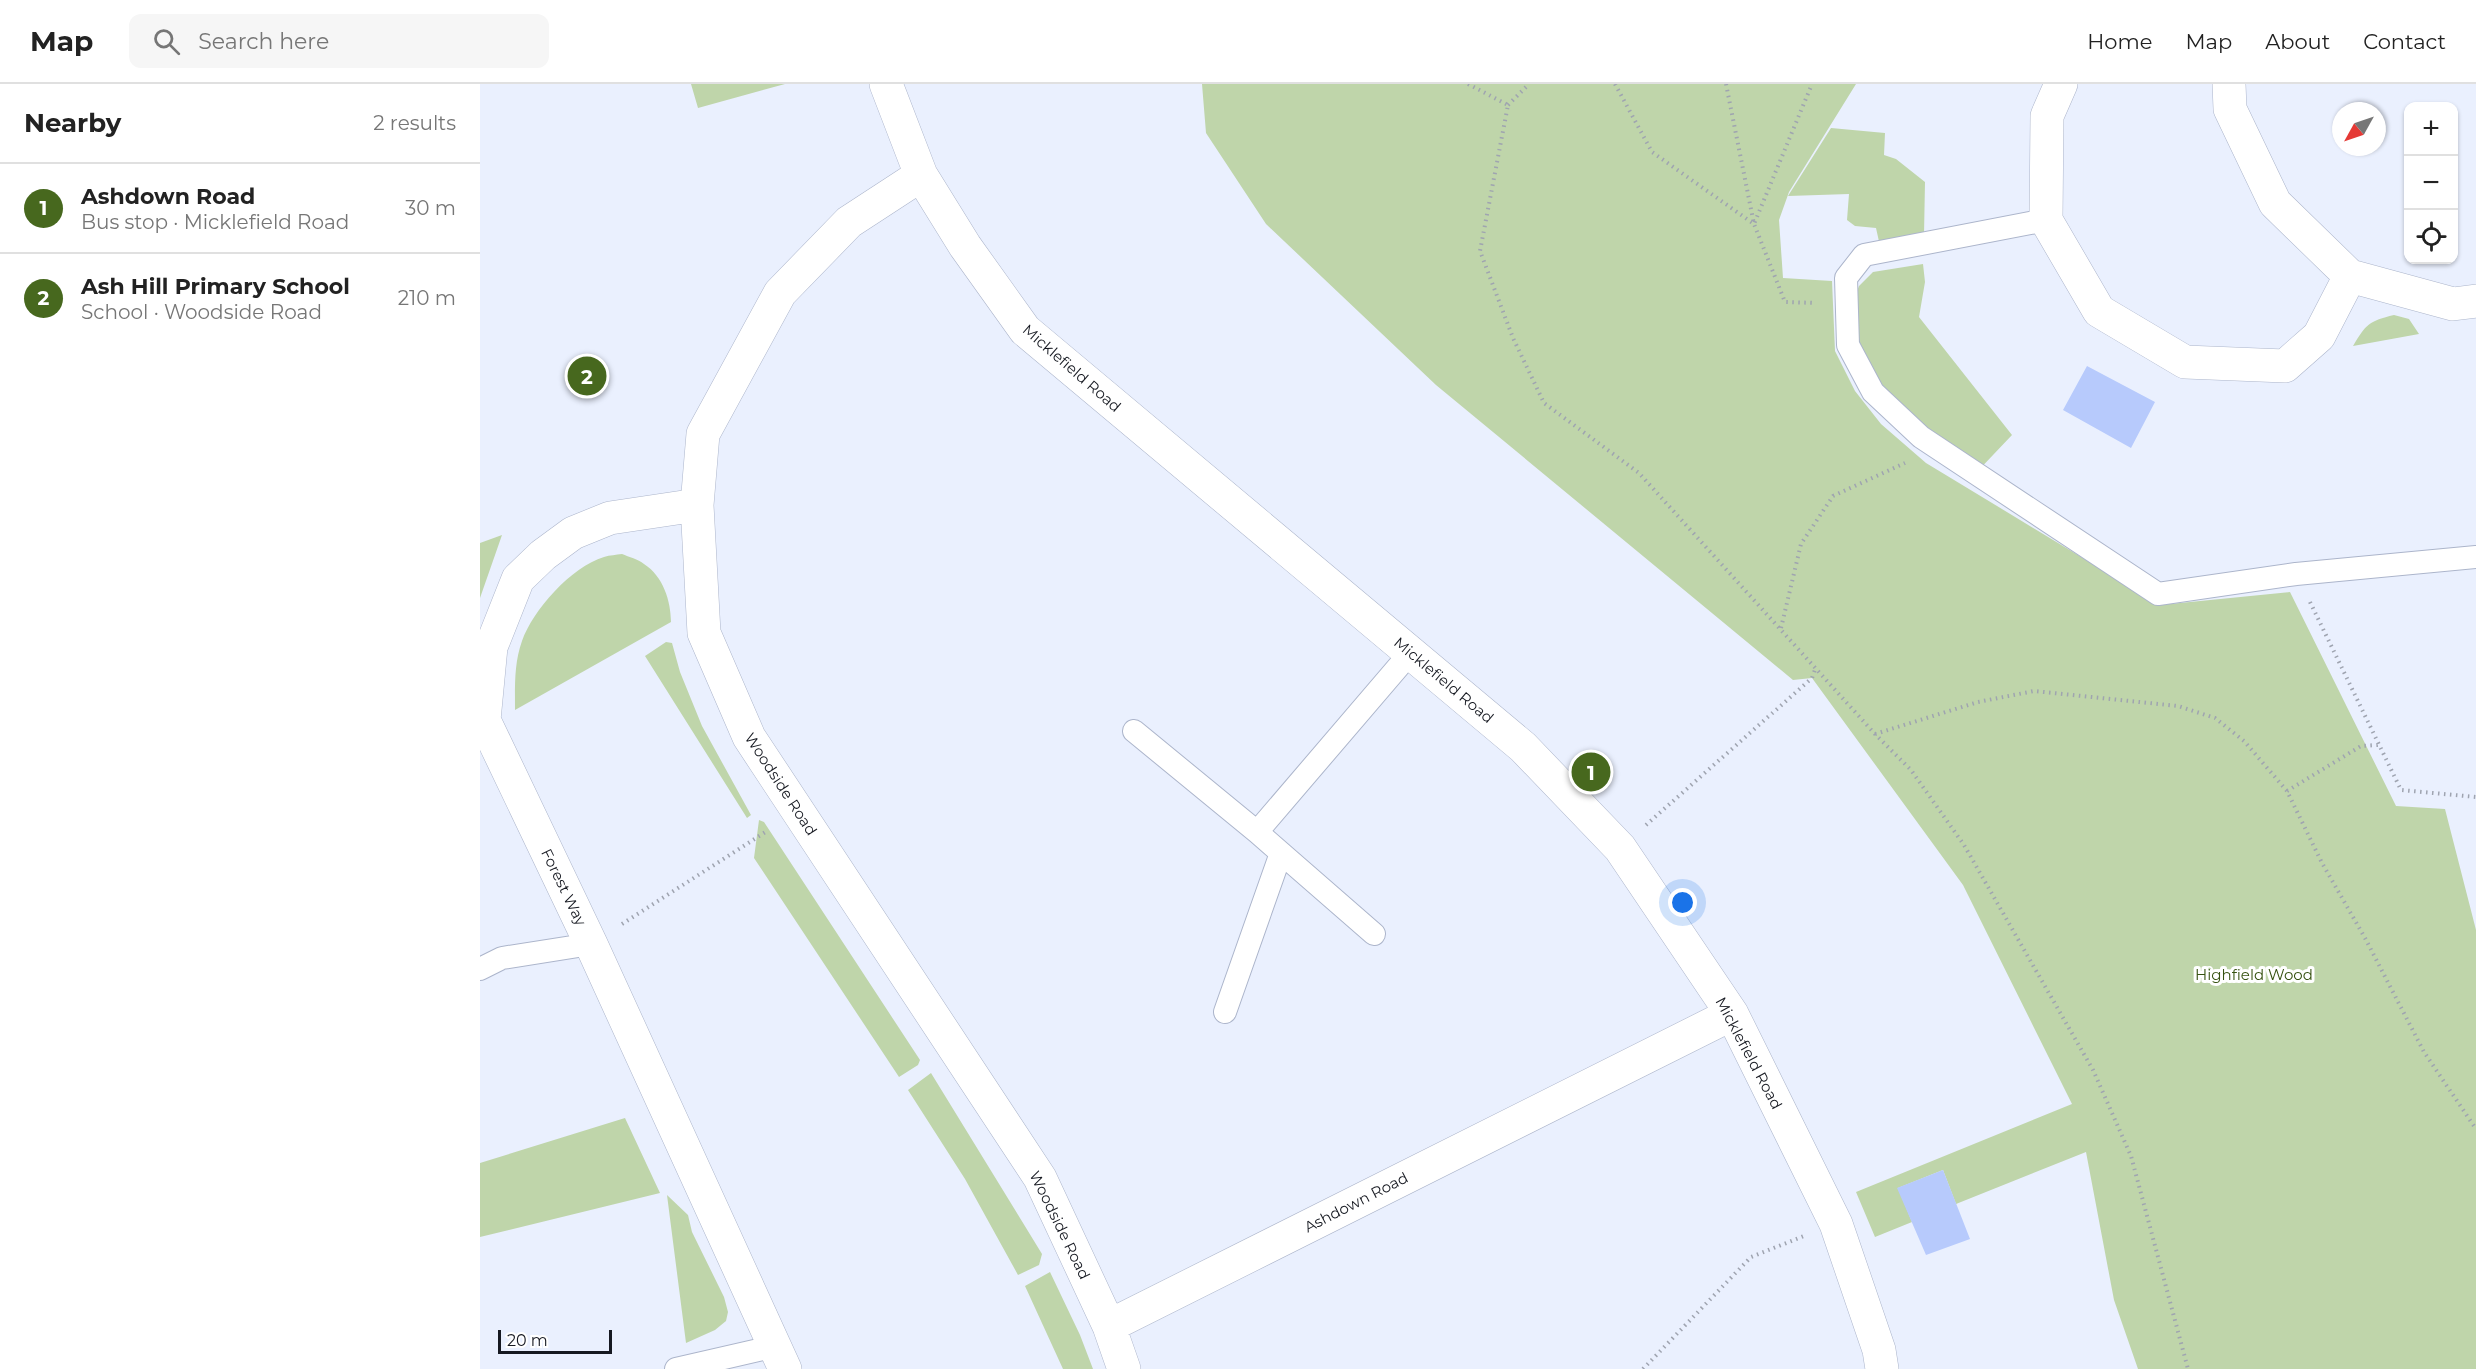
<!DOCTYPE html>
<meta charset="utf-8">
<style>
:root{--surface:#fff;--page:#f6f6f6;--text:#222;--muted:#767676;--line:#e0e0e0;--accent:#47681e}
body{margin:0;font-family:Montserrat,sans-serif;background:var(--page);color:var(--text)}
.controls{position:absolute;right:18px;top:18px;display:grid;overflow:hidden;border-radius:12px;box-shadow:0 2px 4px #0004}
.controls button{width:54px;height:54px;display:grid;place-items:center;padding:0;border:0;border-bottom:2px solid var(--line);background:var(--surface);color:var(--text);font:30px sans-serif}
.compass{position:absolute;left:1852px;top:18px;width:54px;height:54px;border-radius:50%;background:var(--surface);box-shadow:0 2px 4px #0004;rotate:230deg}
.scale{position:absolute;left:18px;bottom:15px;width:114px;box-sizing:border-box;padding-left:6px;border:3px solid #161921;border-top:0;font-size:16px;line-height:21px;white-space:nowrap;color:#161921;-webkit-text-stroke:4px #fff;paint-order:stroke}
.you{position:absolute;left:1203px;top:819px;width:21px;height:21px;margin:-15px;border:4px solid #fff;border-radius:50%;background:#1a73e8;box-shadow:0 0 0 9px #1a73e833}
.badge{display:grid;place-items:center;width:39px;height:39px;border-radius:50%;background:var(--accent);color:#fff;font-size:20px;font-weight:700}
.pin{position:absolute;translate:-50% -50%;border:3px solid #fff;box-shadow:0 2px 6px #0006}
.list{margin:0;padding:0;list-style:none}
h2{display:flex;justify-content:space-between;align-items:center;height:78px;margin:0;padding:0 24px;font-size:26px}
h2 small{font-size:20px;font-weight:400;color:var(--muted)}
.list li{display:grid;grid-template-columns:39px 1fr auto;gap:18px;align-items:center;box-sizing:border-box;height:90px;padding:0 24px;border-top:2px solid var(--line)}
.list b{display:block;font-size:22px;white-space:nowrap}
.list p{margin:0;font-size:20px;white-space:nowrap;color:var(--muted)}
.list em{font-size:20px;font-style:normal;color:var(--muted)}
.icon{flex:none;width:33px;height:33px;fill:none;stroke:currentColor;stroke-width:2;stroke-linecap:round;stroke-linejoin:round}
.map{position:relative;flex:none;width:1996px;height:1285px;overflow:hidden}
header{display:flex;align-items:center;gap:36px;box-sizing:border-box;height:84px;padding:0 30px;background:var(--surface);border-bottom:2px solid var(--line)}
header strong{font-size:28px}
nav{display:flex;gap:33px;margin-inline-start:auto;font-size:21px}
.search{width:420px;height:54px;background:var(--page);display:flex;align-items:center;gap:15px;box-sizing:border-box;padding:0 21px;border-radius:12px;color:var(--muted);font-size:22px}
main{display:flex}
aside{flex:1;background:var(--surface)}
.map>svg:first-child{display:block}
.green{fill:#bfd5aa}
.building{fill:#b7cafc}
.lines{fill:none;stroke-linecap:round;stroke-linejoin:round}
.lane-casing{stroke:#acb5cb;stroke-width:24}
.street-casing{stroke:#acb5cb;stroke-width:34}
.path{stroke:#9fa4b0;stroke-width:4;stroke-dasharray:1.5 4.5;stroke-linecap:butt}
.lane{stroke:#fff;stroke-width:22}
.street{stroke:#fff;stroke-width:33}
.labels{text-anchor:middle;dominant-baseline:central;stroke-width:6;stroke-linejoin:round;paint-order:stroke}
.street-label{font-size:15px;fill:#161921;stroke:#fff}
.park-label{font-size:15px;fill:#365210;stroke:#fff}
</style>
<header>
<strong>Map</strong>
<div class="search"><svg class="icon" aria-label="search" viewBox="0 0 24 24"><circle cx="10" cy="10" r="6"/><path d="M15 15l6 6"/></svg>Search here</div>
<nav><a>Home</a><a>Map</a><a>About</a><a>Contact</a></nav>
</header>
<main>
<aside>
<h2>Nearby<small>2 results</small></h2>
<ul class="list">
<li><span class="badge">1</span><div><b>Ashdown Road</b><p>Bus stop · Micklefield Road</p></div><em>30 m</em></li>
<li><span class="badge">2</span><div><b>Ash Hill Primary School</b><p>School · Woodside Road</p></div><em>210 m</em></li>
</ul>
</aside>
<div class="map">
<svg width="1996" height="1285" viewBox="0 0 1996 1285">
<rect width="100%" height="100%" fill="#eaf0fe"/>
<!-- green -->
<path class="green" d="M 211,0 L 305,0 L 218,24 Z
M 722,0 L 1376,0 L 1309,108 L 1299,136 L 1303,194 L 1352,197 L 1355,267 L 1375,307 L 1401,340 L 1446,379 L 1664,511 L 1690,520 L 1810,508 L 1916,722 L 1965,725 L 1996,846 L 1996,1285 L 1658,1285 L 1634,1216 L 1606,1068 L 1476,1120 L 1463,1086 L 1418,1104 L 1432,1138 L 1395,1153 L 1376,1108 L 1592,1020 L 1483,801 L 1332,594 L 1313,596 L 956,301 L 786,140 L 726,49 Z
M 1351,44 L 1405,49 L 1404,71 L 1416,75 L 1445,98 L 1444,151 L 1400,162 L 1396,144 L 1375,142 L 1367,136 L 1369,110 L 1308,112 Z
M 1443,180 L 1445,198 L 1439,233 L 1532,351 L 1494,391 L 1434,345 L 1380,272 L 1374,215 L 1379,202 L 1393,188 Z
M 1914,231 L 1929,235 L 1939,250 L 1873,262 C 1886,240 1889,237 1914,231 Z
M 22,451 L 0,514 L 0,459 Z
M 142,470 C 149,473 158,475 164,480 C 183,492 191,517 191,538 L 35,626 C 35,603 34,579 42,557 C 53,526 91,483 124,473 C 130,471 136,471 142,470 Z
M 186,558 L 192,559 L 200,588 L 222,642 L 271,731 L 267,734 L 165,572 Z
M 279,736 L 284,738 L 440,976 L 438,981 L 419,993 L 274,774 Z
M 451,989 L 562,1170 L 559,1181 L 538,1191 L 485,1095 L 428,1006 Z
M 145,1034 L 180,1109 L 0,1153 L 0,1079 Z
M 187,1111 L 208,1131 L 212,1148 L 244,1213 L 248,1228 L 246,1237 L 235,1246 L 206,1259 Z
M 570,1188 L 600,1251 L 613,1285 L 583,1285 L 545,1202 Z"/>
<!-- building -->
<path class="building" d="M 1607,282 L 1675,318 L 1651,364 L 1583,326 Z
M 1463,1086 L 1490,1155 L 1446,1171 L 1417,1104 Z"/>
<g class="lines">
<!-- lane casing -->
<g class="lane-casing">
<path id="lane" d="M 1566,136 L 1384,171 L 1366,194 L 1368,261 L 1393,308 L 1441,353 L 1678,510 L 1816,490 L 1996,473
M 654,647 L 777,748 L 894,850
M 777,748 L 931,568
M 0,885 L 22,874 L 111,860
M 745,928 L 801,769
M 196,1285 L 296,1262"/>
</g>
<!-- street casing -->
<g class="street-casing">
<path id="street" d="M 406,0 L 441,91 L 485,162 L 545,246 L 1043,663 L 1140,764 L 1252,930 L 1356,1140 L 1399,1266 L 1402,1285
M 1581,0 L 1567,32 L 1566,136 L 1619,227 L 1705,278 L 1805,282 L 1839,252 L 1870,192
M 1749,0 L 1750,25 L 1795,119 L 1870,192 L 1973,220 L 1996,217
M 441,91 L 369,138 L 300,209 L 223,350 L 217,421 L 224,549 L 269,653 L 560,1094 L 629,1242 L 644,1285
M 217,421 L 130,434 L 93,449 L 63,471 L 38,495 L 11,563 L 4,636 L 111,860 L 305,1285
M 629,1242 L 1252,930"/>
</g>
<!-- path -->
<path class="path" d="M 988,0 L 1028,21 L 1000,167 L 1033,254 L 1064,319 L 1159,389 L 1395,650 L 1431,686 L 1484,761 L 1613,986 L 1651,1072 L 1708,1285
M 1135,0 L 1172,68 L 1274,140 L 1332,0
M 1246,0 L 1274,140 L 1305,218 L 1336,219
M 1028,21 L 1049,0
M 1830,518 L 1921,706 L 1996,713
M 1301,544 L 1321,460 L 1353,412 L 1425,379
M 1395,650 L 1498,618 L 1554,607 L 1698,622 L 1735,634 L 1764,657 L 1807,707 L 1842,779 L 1885,854 L 1944,968 L 1996,1045
M 1807,707 L 1881,662 L 1898,661
M 1166,741 L 1332,594 L 1336,583
M 142,840 L 287,747
M 1163,1285 L 1271,1173 L 1324,1152"/>
<!-- lane -->
<use href="#lane" class="lane"/>
<!-- street -->
<use href="#street" class="street"/>
</g>
<g class="labels">
<!-- street labels -->
<g class="street-label">
<text transform="translate(592 284) rotate(41)">Micklefield Road</text>
<text transform="translate(964 596) rotate(40)">Micklefield Road</text>
<text transform="translate(301 700) rotate(57)">Woodside Road</text>
<text transform="translate(84 803) rotate(64)">Forest Way</text>
<text transform="translate(1269 969) rotate(62)">Micklefield Road</text>
<text transform="translate(876 1118) rotate(-27)">Ashdown Road</text>
<text transform="translate(580 1141) rotate(64)">Woodside Road</text>
</g>
<!-- park labels -->
<g class="park-label">
<text x="1774" y="890">Highfield Wood</text>
</g>
</g>
</svg>
<div class="controls">
<button>+</button>
<button>−</button>
<button><svg class="icon" aria-label="locate" viewBox="0 0 24 24"><circle cx="12" cy="12" r="6"/><path d="M12 2v4M12 18v4M2 12h4M18 12h4"/></svg></button>
</div>
<svg class="compass" viewBox="-18 -18 36 36"><path d="M0-13l5 13h-10z" fill="#e53935"/><path d="M0 13l5-13h-10z" fill="#767676"/></svg>
<div class="scale">20 m</div>
<div class="you"></div>
<div class="pin badge" style="left:1111px;top:688px">1</div>
<div class="pin badge" style="left:107px;top:292px">2</div>
</div>
</main>
